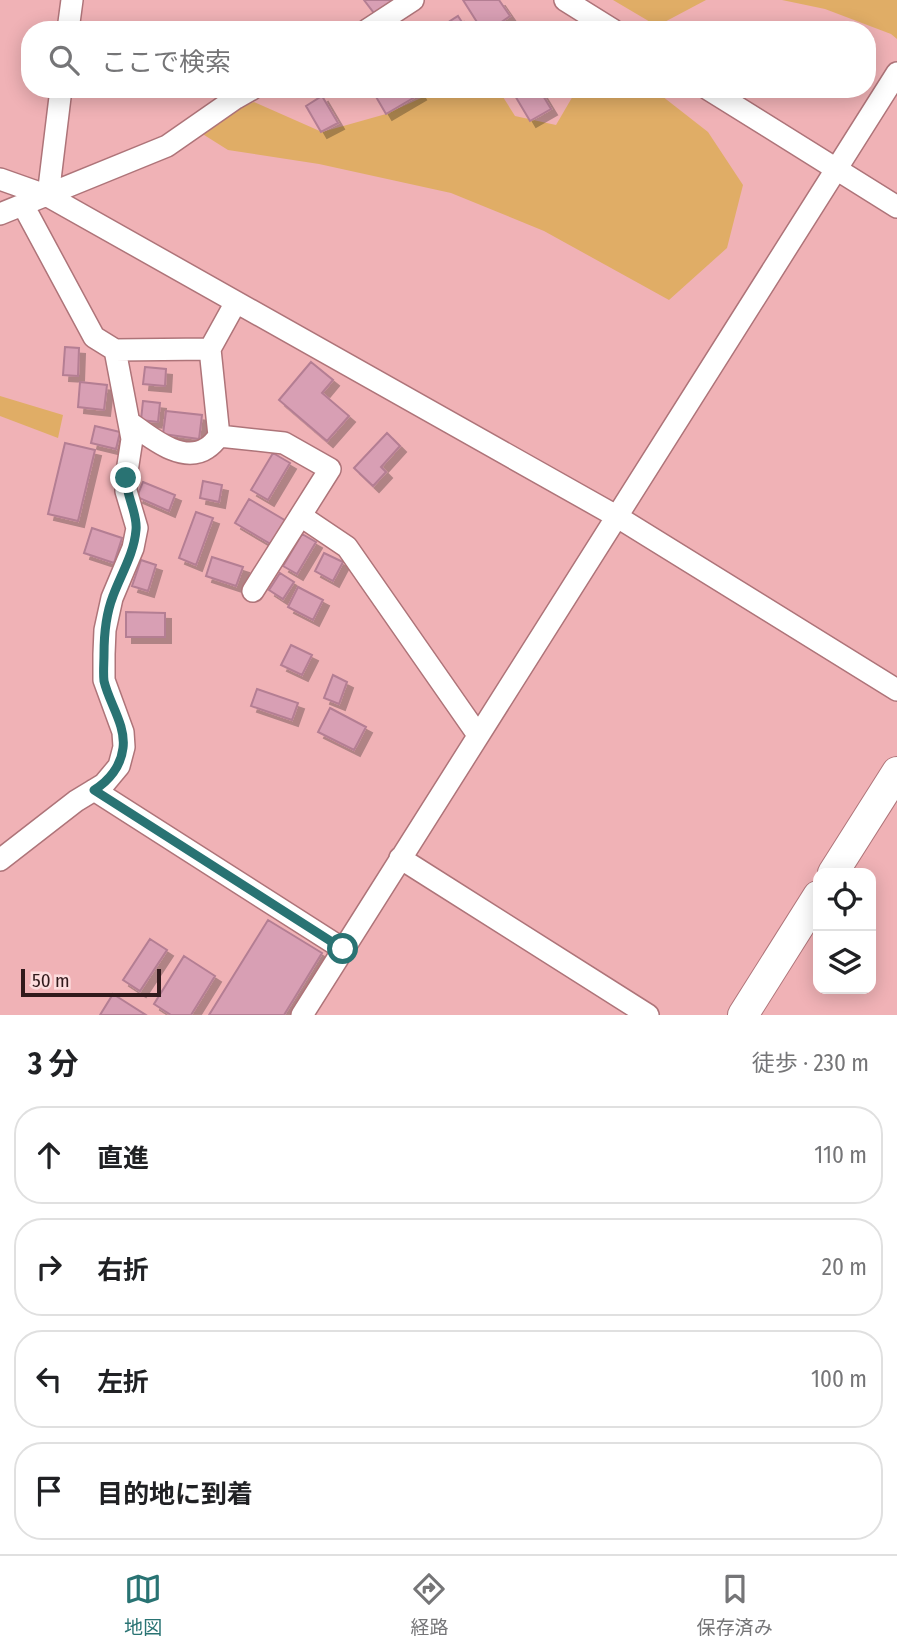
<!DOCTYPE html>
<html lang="ja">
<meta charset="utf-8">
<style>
:root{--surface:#fff;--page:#f2f2f2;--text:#202124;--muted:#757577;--line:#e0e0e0;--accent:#297373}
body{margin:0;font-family:"Fira Sans Condensed","Noto Sans JP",sans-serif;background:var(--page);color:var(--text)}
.controls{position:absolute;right:21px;bottom:21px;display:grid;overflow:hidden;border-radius:14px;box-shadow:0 4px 18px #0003}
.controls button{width:63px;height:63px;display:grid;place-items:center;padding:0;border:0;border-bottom:2px solid var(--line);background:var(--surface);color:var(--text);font:35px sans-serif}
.scale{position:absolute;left:21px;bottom:18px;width:140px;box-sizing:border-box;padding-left:7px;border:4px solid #311a1c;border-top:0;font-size:19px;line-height:24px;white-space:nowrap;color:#311a1c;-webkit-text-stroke:5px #fddcde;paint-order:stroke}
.stop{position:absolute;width:21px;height:21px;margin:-16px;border:5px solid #297373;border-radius:50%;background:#fff}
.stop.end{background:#297373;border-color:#fff;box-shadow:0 2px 7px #0008}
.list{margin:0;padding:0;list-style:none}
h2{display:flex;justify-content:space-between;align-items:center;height:91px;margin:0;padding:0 28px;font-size:30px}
h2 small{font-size:23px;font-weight:400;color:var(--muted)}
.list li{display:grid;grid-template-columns:46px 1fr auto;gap:21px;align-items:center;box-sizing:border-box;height:98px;margin:0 14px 14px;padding:0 14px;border:2px solid var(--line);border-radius:28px}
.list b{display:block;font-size:26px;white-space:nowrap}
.list em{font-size:23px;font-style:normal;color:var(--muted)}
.icon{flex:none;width:38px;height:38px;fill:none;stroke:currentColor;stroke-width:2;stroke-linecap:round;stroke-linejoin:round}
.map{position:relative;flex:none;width:897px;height:1015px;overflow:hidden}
.search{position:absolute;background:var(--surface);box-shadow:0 4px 18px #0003;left:21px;right:21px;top:21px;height:77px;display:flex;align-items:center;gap:18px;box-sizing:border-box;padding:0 24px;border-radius:28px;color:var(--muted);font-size:26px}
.sheet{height:539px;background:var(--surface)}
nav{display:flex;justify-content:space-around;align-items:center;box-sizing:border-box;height:98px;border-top:2px solid var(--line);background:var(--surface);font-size:19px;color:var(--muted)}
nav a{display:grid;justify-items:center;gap:4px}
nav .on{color:var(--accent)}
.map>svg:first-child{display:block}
.green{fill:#e0ad66}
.building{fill:#d89fb4;stroke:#b47e93;stroke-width:2;filter:url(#shadow)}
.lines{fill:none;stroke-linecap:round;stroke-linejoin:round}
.street-casing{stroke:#ae7479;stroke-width:24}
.secondary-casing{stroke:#ae7479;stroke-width:32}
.street{stroke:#fff;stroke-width:21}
.secondary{stroke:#fff;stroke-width:30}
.route{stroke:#297373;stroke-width:9}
</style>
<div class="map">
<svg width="897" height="1015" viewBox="0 0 897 1015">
<defs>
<filter id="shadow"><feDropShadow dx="6" dy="6" stdDeviation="0" flood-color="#0004"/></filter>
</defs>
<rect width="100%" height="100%" fill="#f0b2b6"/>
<!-- green -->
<path class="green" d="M 613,0 L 706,0 L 657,26 Z
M 782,0 L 897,0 L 897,39 L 891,34 L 825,9 Z
M 441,89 L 498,89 L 515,116 L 556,125 L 577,89 L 653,89 L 708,132 L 743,185 L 727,248 L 669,300 L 544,231 L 451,193 L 319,164 L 228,150 L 193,128 L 254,102 L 322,132 L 386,114 Z
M 0,396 L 63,415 L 58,438 L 0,416 Z"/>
<!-- building -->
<path class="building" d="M 364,0 L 393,0 L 395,3 L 377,17 Z
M 463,0 L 499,0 L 510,16 L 490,30 L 482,30 Z
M 458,16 L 467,30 L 436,30 Z
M 385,89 L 417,89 L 420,94 L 386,114 L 375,95 Z
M 511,89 L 539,89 L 551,109 L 530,121 Z
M 322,96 L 338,123 L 321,132 L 306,106 Z
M 65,347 L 79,348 L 78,376 L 63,375 Z
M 311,362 L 333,380 L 322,393 L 349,416 L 327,441 L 279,400 Z
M 145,367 L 166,369 L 165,386 L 143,384 Z
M 80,382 L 107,385 L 104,410 L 78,407 Z
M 143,401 L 160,403 L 158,422 L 141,420 Z
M 166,411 L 202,415 L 199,439 L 163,434 Z
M 95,426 L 120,432 L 116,449 L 91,443 Z
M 387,433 L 400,446 L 381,467 L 386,472 L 373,486 L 354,468 Z
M 65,443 L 95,450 L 78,521 L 48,514 Z
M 273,453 L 290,463 L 268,500 L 251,490 Z
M 203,481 L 222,485 L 219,502 L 200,498 Z
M 143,482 L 175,495 L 169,511 L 137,497 Z
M 249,499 L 288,522 L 274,546 L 235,523 Z
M 196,512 L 213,518 L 196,565 L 179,558 Z
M 92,528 L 122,538 L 114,563 L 84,553 Z
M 302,534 L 316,542 L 297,574 L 283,566 Z
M 324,553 L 343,562 L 333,581 L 315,571 Z
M 212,557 L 243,567 L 236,586 L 206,576 Z
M 141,560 L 156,565 L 148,591 L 132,586 Z
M 280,573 L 294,582 L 283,599 L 269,590 Z
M 298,587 L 323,600 L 313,620 L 288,607 Z
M 126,612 L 165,613 L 165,637 L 126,637 Z
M 291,645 L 312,655 L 302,675 L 281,665 Z
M 333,675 L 347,682 L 339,704 L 324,698 Z
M 257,689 L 298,703 L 292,720 L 251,706 Z
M 330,708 L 366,727 L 354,750 L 318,732 Z
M 268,920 L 322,953 L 284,1015 L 209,1015 Z
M 150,939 L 167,950 L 140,991 L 123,980 Z
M 184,956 L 215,976 L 191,1015 L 171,1015 L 154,1004 Z
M 113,994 L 146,1015 L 100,1015 Z"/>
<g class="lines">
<!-- street casing -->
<g class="street-casing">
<path id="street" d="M 565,0 L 613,30
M 68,30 L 72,0
M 367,30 L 413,0
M 708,89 L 897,207
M 0,179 L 48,196 L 616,516 L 897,690
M 48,196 L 61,89
M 23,205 L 94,337 L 115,350 L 210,349
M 0,214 L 167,146 L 236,98 L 252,89
M 236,302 L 210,349 L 219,436 L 284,443 L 330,469 L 253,591
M 129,422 C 149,436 182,465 207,448 C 212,445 216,440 219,436
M 301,516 L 347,547 L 478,735
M 94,790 L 343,949
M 400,858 L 648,1015
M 0,860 L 76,801 L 104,784 L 119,766 L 124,747 L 123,732 L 104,680 L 104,654 L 105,630 L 112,598 L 133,548 L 137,528 L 126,491 L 126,478 L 132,439 L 115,350
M 302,1015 L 897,73"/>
</g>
<!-- secondary casing -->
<g class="secondary-casing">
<path id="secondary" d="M 833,873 L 897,772
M 743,1015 L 818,896"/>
</g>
<!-- street -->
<use href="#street" class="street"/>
<!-- secondary -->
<use href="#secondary" class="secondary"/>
</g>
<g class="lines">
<!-- route -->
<path class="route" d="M 126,478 C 126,496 138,514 136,530 C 134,554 121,574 113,596 C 106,614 104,635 104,654 C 104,663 103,673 104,681 C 109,703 126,725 123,748 C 121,766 109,781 94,790 L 343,949"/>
</g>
</svg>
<div class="controls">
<button><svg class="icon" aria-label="locate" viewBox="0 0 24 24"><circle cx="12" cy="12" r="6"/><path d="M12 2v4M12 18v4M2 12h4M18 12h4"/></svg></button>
<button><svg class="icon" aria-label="layers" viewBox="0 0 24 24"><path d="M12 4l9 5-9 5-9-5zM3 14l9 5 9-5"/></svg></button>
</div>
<div class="scale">50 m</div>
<div class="stop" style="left:343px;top:949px"></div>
<div class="stop end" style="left:126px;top:478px"></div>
<div class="search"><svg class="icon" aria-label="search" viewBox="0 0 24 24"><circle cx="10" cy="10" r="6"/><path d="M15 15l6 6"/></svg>ここで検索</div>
</div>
<section class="sheet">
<h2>3 分<small>徒歩 · 230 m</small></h2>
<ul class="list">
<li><svg class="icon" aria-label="ahead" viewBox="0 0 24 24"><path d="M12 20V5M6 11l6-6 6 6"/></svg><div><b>直進</b></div><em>110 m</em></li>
<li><svg class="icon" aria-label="right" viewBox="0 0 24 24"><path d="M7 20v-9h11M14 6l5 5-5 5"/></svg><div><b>右折</b></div><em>20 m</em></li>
<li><svg class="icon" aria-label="left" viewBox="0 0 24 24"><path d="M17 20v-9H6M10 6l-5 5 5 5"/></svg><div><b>左折</b></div><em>100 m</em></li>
<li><svg class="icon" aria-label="arrive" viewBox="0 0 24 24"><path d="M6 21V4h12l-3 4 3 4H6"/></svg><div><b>目的地に到着</b></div></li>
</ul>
</section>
<nav>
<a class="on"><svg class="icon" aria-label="map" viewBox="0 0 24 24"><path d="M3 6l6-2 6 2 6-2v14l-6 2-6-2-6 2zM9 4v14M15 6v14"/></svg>地図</a>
<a><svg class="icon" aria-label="directions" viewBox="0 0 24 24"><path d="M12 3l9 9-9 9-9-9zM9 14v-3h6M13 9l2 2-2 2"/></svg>経路</a>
<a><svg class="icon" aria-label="saved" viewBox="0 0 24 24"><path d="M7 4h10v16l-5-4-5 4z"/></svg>保存済み</a>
</nav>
